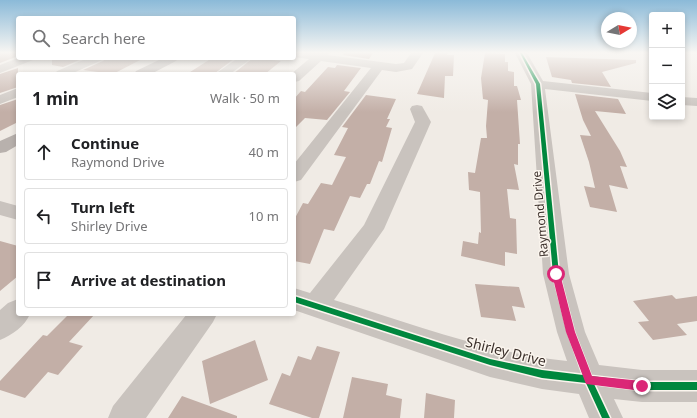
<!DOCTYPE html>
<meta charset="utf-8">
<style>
:root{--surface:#fff;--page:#f6f6f6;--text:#202124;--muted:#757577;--line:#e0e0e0}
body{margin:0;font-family:"Noto Sans",sans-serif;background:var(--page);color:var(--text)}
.controls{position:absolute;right:12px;top:12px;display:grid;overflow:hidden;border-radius:4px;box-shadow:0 2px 6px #0003}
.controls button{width:36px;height:36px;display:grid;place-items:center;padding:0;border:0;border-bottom:1px solid var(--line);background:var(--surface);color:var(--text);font:20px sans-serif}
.compass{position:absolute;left:601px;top:12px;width:36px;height:36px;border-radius:50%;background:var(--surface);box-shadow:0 2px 6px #0003;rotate:80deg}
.stop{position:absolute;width:12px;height:12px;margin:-9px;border:3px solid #db2777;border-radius:50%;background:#fff}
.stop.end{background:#db2777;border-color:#fff;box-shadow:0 1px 4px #0008}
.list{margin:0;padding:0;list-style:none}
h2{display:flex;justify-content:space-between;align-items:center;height:52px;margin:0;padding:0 16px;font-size:17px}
h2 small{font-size:13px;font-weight:400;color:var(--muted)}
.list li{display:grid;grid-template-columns:26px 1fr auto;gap:12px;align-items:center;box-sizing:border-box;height:56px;margin:0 8px 8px;padding:0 8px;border:1px solid var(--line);border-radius:4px}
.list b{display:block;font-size:15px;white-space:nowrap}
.list p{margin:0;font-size:13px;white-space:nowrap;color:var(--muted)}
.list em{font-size:13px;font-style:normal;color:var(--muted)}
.icon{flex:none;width:22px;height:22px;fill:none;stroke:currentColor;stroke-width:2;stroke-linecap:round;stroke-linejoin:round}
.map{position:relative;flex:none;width:697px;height:418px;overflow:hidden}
.search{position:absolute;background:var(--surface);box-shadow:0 2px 6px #0003;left:16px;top:16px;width:280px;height:44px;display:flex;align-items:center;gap:10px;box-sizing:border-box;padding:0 14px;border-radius:4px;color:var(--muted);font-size:15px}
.panel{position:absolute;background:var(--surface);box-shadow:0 2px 6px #0003;left:16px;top:72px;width:280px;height:244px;border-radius:4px}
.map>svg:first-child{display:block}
.building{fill:#c3afa7}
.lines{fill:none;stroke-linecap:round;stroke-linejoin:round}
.minor{fill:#c9c3be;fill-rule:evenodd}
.major{fill:#b8b1ad;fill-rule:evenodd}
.cycleway-casing{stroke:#fbf5ee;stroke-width:3}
.cycleway{fill:#00873e;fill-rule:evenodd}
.route{fill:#db2777}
.labels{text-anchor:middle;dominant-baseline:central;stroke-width:3;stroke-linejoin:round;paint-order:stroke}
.street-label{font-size:12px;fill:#3b302b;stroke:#fbf5ee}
.near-street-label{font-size:14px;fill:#3b302b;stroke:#fbf5ee}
</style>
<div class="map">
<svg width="697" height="418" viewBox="0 0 697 418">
<rect width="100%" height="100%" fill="#f0ebe5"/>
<!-- building -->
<path class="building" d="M 0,53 L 18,53 L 18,56 L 0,63 Z
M 344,53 L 373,53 L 369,59 L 343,55 Z
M 435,53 L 448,53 L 447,55 L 454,55 L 453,76 L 445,76 L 444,98 L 417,94 Z
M 485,53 L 505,54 L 505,62 L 508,62 L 508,71 L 514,72 L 514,86 L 517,86 L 521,100 L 517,100 L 520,144 L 518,144 L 518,165 L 514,164 L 519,190 L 507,189 L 510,218 L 516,219 L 517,254 L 505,252 L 505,266 L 461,256 L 463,241 L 478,244 L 479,232 L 481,233 L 480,192 L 469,190 L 468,172 L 475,173 L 481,138 L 487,138 L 486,126 L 488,100 L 483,99 L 481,78 Z
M 546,57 L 636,60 L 636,63 L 602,72 L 611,87 L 572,83 L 571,80 L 552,77 Z
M 52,58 L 84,58 L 63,67 L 52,65 Z
M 106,58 L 144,58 L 113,74 L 83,70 L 103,61 Z
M 212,58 L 235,58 L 214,74 L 187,74 Z
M 253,58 L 281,61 L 265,74 L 233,74 Z
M 337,65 L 361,68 L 344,91 L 350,92 L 327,120 L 305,118 L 294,129 L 294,99 L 301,91 L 305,92 L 328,67 L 335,68 Z
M 18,68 L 18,87 L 0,93 L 0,74 Z
M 575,94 L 618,99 L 626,114 L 595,111 L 620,151 L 627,167 L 620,166 L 628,189 L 609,185 L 617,212 L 590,207 L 584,186 L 595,188 L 589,162 L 580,135 L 591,136 L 583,120 Z
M 366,95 L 396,99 L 387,119 L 390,119 L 386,127 L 392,128 L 382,162 L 379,161 L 370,184 L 367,184 L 360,198 L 350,196 L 334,231 L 324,229 L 310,264 L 294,261 L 294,220 L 303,203 L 308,204 L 321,183 L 332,185 L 346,157 L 334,155 L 348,128 L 342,127 Z
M 18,99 L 18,122 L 0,131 L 0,105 Z
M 0,241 L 18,246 L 18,276 L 0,291 Z
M 475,284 L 519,287 L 525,308 L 512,306 L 516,321 L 481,317 Z
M 672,295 L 676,299 L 697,296 L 697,321 L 677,324 L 687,335 L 653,340 L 638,322 L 649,321 L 633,301 Z
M 69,314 L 95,314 L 69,342 L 83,346 L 58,375 L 48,372 L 25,398 L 0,390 L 0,381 L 43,335 L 47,336 Z
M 255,340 L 268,380 L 210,404 L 202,361 Z
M 317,346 L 340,352 L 319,418 L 312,418 L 269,404 L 282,373 L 290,376 L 298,356 L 311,360 Z
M 352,377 L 388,384 L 386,395 L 402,399 L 400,418 L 343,418 Z
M 426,393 L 455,400 L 454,418 L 424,418 Z
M 182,396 L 237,416 L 237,418 L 168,418 Z"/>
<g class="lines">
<!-- minor -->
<path class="minor" d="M 294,53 L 330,53 L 328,55 L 396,64 L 404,63 L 411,53 L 423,53 L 412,69 L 396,72 L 382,70 L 301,180 L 294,182 L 294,164 L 371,68 L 321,61 L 299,81 L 294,82 L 294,74 L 291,74 L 309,59 L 294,57 Z
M 515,53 L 527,53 L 543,81 L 652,93 L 652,101 L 545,89 L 569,274 L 585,332 L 599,365 L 642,370 L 697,370 L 697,402 L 642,402 L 614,399 L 623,418 L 589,418 L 579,394 L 542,389 L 490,377 L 294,310 L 294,288 L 310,293 L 364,225 L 415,122 L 410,109 L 412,106 L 417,105 L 422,106 L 431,122 L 384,229 L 334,300 C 411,323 487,353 567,361 L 557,332 L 543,274 L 531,84 Z
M 18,58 L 35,58 L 33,60 L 0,73 L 0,65 Z
M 88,58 L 104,58 L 102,60 L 71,74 L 55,74 L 57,71 Z
M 238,58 L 252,58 L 230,74 L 215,74 Z
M 18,88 L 18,97 L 0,104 L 0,95 Z
M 682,97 L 697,98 L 697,106 L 682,105 Z
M 0,201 L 18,206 L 18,220 L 0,215 Z
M 18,299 L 18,314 L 30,314 C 25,326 12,335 0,340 L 0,310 L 8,303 Z
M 187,314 L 217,314 L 213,322 L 146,418 L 108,418 L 113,406 Z"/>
<!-- major -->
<path class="major" d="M 163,58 L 178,58 L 176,61 L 151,74 L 134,74 L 136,71 Z
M 18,133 L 18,145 L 6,152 L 0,153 L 0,141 Z"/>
<!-- cycleway casing -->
<g class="cycleway-casing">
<path id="cycleway" d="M 520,53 L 522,53 L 540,84 L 559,274 L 574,332 L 591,376 L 642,382 L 697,382 L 697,390 L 642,390 L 594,384 L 610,418 L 602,418 L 586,383 L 542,378 L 490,365 L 294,302 L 294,296 L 490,359 L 542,370 L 583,375 L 568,332 L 553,274 L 536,84 Z"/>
</g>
<!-- cycleway -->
<use href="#cycleway" class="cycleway"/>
</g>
<!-- sky -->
<linearGradient id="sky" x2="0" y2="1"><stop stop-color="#8bbad8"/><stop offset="0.47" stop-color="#f8f6f3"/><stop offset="1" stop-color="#f8f6f3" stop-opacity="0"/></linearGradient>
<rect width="697" height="112" fill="url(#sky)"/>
<!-- route -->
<path class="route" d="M 556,271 L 560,274 L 575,332 L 592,376 L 642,381 L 646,383 L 647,386 L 646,390 L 642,391 L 586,384 L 566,332 L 552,274 Z"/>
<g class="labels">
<!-- street labels -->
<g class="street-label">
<text transform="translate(540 214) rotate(-95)">Raymond Drive</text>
</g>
<!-- near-street labels -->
<g class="near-street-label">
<text transform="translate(506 351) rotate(14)">Shirley Drive</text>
</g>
</g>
</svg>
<div class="controls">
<button>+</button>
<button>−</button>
<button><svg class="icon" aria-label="layers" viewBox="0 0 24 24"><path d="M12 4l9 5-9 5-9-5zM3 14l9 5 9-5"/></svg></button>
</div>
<svg class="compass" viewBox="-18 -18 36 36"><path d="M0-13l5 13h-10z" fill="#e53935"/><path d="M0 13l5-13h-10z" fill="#757577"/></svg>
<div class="stop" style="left:556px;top:274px"></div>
<div class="stop end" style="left:642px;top:386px"></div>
<div class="search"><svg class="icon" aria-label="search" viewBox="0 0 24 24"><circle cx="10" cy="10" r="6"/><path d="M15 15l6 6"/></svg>Search here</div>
<section class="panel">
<h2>1 min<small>Walk · 50 m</small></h2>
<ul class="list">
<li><svg class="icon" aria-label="ahead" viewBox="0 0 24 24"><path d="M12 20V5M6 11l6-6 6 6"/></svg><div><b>Continue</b><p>Raymond Drive</p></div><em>40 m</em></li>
<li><svg class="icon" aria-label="left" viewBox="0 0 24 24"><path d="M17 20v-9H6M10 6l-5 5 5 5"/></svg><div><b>Turn left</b><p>Shirley Drive</p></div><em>10 m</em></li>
<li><svg class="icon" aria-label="arrive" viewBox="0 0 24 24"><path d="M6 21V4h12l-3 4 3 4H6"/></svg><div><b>Arrive at destination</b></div></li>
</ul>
</section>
</div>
